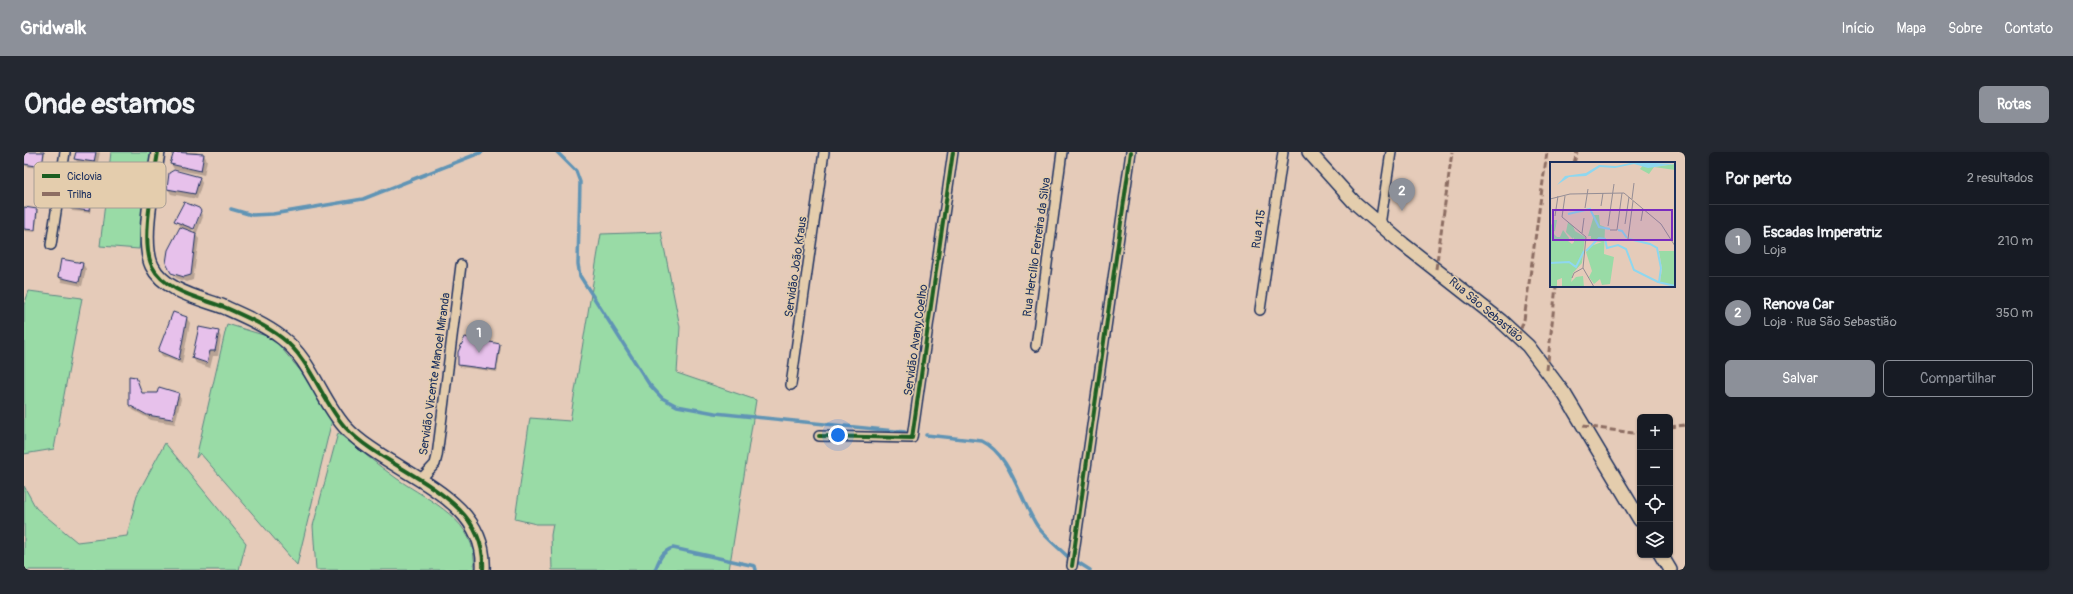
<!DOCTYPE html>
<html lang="pt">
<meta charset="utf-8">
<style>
:root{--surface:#171b24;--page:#242831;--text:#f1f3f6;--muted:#9ea1a6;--line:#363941;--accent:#8c9099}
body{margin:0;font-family:Pangolin,sans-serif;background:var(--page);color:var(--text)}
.controls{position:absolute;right:12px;bottom:12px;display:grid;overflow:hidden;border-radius:6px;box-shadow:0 1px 3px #0004}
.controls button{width:36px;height:36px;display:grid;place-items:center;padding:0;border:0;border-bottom:1px solid var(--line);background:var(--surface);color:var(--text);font:20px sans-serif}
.you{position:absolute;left:814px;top:283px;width:14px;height:14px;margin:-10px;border:3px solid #fff;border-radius:50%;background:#1a73e8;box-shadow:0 0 0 6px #1a73e833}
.badge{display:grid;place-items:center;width:26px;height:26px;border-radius:50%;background:var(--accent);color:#fff;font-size:13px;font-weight:700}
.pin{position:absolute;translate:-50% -33px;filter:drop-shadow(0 1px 2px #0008)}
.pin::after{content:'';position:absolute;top:21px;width:14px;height:12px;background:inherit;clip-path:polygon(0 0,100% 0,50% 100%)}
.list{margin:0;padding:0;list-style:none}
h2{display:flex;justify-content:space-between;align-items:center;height:52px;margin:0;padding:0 16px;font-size:17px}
h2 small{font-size:13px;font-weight:400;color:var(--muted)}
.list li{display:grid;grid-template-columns:26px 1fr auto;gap:12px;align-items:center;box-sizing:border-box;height:72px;padding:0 16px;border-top:1px solid var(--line)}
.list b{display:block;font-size:15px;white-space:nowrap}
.list p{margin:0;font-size:13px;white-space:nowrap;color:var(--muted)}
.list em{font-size:13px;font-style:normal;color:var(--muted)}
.actions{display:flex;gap:8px;padding:12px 16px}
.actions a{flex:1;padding:9px 0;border:1px solid var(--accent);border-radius:6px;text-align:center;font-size:14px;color:var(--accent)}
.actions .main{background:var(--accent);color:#fff}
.icon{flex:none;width:22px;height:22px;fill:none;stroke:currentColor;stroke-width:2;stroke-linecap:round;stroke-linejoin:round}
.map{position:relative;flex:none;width:1661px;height:418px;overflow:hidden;border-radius:6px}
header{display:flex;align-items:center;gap:24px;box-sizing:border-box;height:56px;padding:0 20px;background:var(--accent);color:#fff}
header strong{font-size:19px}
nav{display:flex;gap:22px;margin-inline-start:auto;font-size:14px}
.intro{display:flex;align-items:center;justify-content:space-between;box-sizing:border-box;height:96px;padding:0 24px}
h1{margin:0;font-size:28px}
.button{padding:10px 18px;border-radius:6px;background:var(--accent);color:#fff;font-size:14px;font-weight:700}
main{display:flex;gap:24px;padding:0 24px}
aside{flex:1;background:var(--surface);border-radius:6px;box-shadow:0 1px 3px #0004}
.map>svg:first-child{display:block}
.green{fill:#99dba6;stroke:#5a8582}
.shadow{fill:#0003}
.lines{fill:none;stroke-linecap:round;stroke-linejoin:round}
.stream{stroke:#6094b5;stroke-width:3.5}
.building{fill:#e7c1eb;stroke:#1b2f5e}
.street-casing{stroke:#1b2f5e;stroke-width:12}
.secondary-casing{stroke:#1b2f5e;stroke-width:16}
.street{stroke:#e4cdad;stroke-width:9}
.secondary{stroke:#e4cdad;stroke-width:13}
.quiet{stroke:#8d6e63;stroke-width:3;stroke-dasharray:6 3;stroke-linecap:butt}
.cycleway-casing{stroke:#e4cdad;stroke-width:6}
.cycleway{stroke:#1b5e20;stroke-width:4}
.labels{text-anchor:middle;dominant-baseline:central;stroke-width:3;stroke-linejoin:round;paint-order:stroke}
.street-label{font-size:12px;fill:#1b2f5e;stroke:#e4cdad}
.inset-river{fill:none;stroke:#8ed7ef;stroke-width:2}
.inset-road{fill:none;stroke:#948d95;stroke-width:1}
.view{fill:#7b2cbf;fill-opacity:0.15;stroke:#7b2cbf;stroke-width:2}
.inset-edge{fill:none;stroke:#1b2f5e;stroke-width:2}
.key{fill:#e4cdad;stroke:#a89e95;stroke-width:1}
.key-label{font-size:11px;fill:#1b2f5e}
</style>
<header>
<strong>Gridwalk</strong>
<nav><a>Início</a><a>Mapa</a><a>Sobre</a><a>Contato</a></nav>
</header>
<div class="intro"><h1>Onde estamos</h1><a class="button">Rotas</a></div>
<main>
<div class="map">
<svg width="1661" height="418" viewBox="0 0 1661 418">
<rect width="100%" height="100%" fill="#e5cbb9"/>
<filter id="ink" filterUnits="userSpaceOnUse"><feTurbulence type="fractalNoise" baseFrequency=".025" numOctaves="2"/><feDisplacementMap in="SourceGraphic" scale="8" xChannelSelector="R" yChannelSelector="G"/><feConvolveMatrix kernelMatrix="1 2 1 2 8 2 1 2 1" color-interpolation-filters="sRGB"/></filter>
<g filter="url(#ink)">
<!-- green -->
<path class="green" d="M 87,0 L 127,0 L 115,97 L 76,94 Z
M 637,80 L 656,175 L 653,221 L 732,248 L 705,418 L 528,418 L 527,383 L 529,372 L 512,372 L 491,367 L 506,266 L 546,269 L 577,82 Z
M 5,139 L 58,146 L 30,297 L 0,302 L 0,153 Z
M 203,172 L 249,186 L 280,223 L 308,268 L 273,413 L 176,301 L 172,306 Z
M 314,281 C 334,296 352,312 372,326 C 406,350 455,368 450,418 L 292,418 L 289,374 Z
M 141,291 L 222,391 L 215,418 L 0,418 L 0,334 L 12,356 L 53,390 L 103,384 L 113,343 Z"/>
<!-- shadow -->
<path class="shadow" d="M 0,0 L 21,0 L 18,17 L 1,14 Z
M 53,0 L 76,0 L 73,15 L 54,12 L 51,6 Z
M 151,0 L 172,0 L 180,3 L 183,8 L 180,23 L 150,17 L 147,12 Z
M 175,25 L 178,31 L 173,47 L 147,42 L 144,37 Z
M 49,36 L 68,39 L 69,41 L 66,61 L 48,59 L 47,56 Z
M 0,56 L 13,58 L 14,60 L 11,80 L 0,79 Z
M 175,60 L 167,82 L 169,82 L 177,61 L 179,65 L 172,83 L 175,87 L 169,128 L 163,130 L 152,126 L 143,111 L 145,99 L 157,75 L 152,69 Z
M 59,112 L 62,117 L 58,134 L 38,130 L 35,125 Z
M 162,165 L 166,171 L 158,212 L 138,204 L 135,198 Z
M 194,180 L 197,185 L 194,204 L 189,204 L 186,216 L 172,211 L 169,206 Z
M 476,192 L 477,195 L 473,220 L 436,215 L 435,213 Z
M 118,242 L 154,242 L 157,247 L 151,272 L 127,268 L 109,258 L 106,253 Z"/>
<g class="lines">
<!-- stream -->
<path class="stream" d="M 533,0 L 552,19 L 556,30 L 554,112 L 556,124 L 625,232 L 638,246 L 653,254 L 691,261 L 881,280
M 207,57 L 228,63 L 249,62 L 339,47 L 458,0
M 902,283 L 958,289 C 987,303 996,349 1014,375 C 1022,386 1035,396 1045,406
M 1055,411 L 1066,418
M 631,418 C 635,408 638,399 649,396 L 731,414 L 732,418"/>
</g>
<!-- building -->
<path class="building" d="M 0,0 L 20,0 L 18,15 L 0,12 Z
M 52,0 L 72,0 L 70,10 L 50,7 Z
M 150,0 L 180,2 L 177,19 L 146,12 Z
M 150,18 L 176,25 L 171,42 L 143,37 L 145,21 Z
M 49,35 L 68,38 L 65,59 L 46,56 Z
M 160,50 L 175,56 L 177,59 L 170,77 L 150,69 Z
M 0,55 L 13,57 L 11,78 L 0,77 Z
M 156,75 L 172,81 L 167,123 L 160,125 L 147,121 L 142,111 L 144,98 Z
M 37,107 L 59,111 L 55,130 L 34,125 Z
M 149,160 L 163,165 L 155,208 L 134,199 Z
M 175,175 L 195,179 L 191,199 L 186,199 L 183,211 L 168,206 Z
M 441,185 L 476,192 L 472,218 L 434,213 L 434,200 Z
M 105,224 L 112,225 L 118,241 L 133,241 L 135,235 L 155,241 L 148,267 L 123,263 L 105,253 Z"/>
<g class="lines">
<!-- street casing -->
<g class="street-casing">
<path id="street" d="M 1356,73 L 1367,0
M 27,93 L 41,0
M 1236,158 L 1259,0
M 1012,194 L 1038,0
M 767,233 L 800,0
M 795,284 L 888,286 L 929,0
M 396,328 L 411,312 L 413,304 L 437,113
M 1048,414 L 1107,0"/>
</g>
<!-- secondary casing -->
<g class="secondary-casing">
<path id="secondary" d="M 134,0 C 130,28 116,89 128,114 C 140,139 176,146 200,155 C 220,164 241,173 258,186 C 287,208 297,248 321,275 C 364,322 464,341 459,418
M 1285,0 L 1330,50 L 1379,92 L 1477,169 L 1504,194 L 1541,243 L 1616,368
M 1637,403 L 1646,418"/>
</g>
<!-- street -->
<use href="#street" class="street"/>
<!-- secondary -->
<use href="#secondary" class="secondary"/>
<!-- quiet -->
<path class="quiet" d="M 1550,11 L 1553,0
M 1412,117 L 1428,0
M 1494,185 L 1500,168 L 1523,0
M 1523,218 L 1532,134
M 1559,274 L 1609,281 L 1616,280
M 1646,275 L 1661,273"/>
<!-- cycleway casing -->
<g class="cycleway-casing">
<path id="cycleway" d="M 134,0 C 130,28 116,89 128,114 C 140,139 176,146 200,155 C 220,164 241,173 258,186 C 287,208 297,248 321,275 C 364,322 464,341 459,418
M 795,284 L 888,286 L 929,0
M 1048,414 L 1107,0"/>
</g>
<!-- cycleway -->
<use href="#cycleway" class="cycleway"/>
</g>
</g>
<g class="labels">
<!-- street labels -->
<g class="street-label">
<text transform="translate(1235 77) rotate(-82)">Rua 415</text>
<text transform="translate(1013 95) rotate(-82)">Rua Hercílio Ferreira da Silva</text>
<text transform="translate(772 115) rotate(-82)">Servidão João Kraus</text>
<text transform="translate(1462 158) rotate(40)">Rua São Sebastião</text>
<text transform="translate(892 188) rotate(-82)">Servidão Avany Coelho</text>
<text transform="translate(411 222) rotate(-82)">Servidão Vicente Manoel Miranda</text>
</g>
</g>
<!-- overview -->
<g transform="translate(1526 10)">
<rect width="125" height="125" fill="#e5cbb9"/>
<path d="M 94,2 L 104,5 L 125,2 L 125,8 L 104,5 L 99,12 L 90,7 ZM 44,53 L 49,53 L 50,63 L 55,65 L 54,92 L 64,95 L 60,122 L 52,123 L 50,117 L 44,122 L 39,115 L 42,109 L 36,90 L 41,84 L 52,80 L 41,79 L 41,74 L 38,74 ZM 4,58 L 7,58 L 5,69 L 2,70 L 7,75 L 10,75 L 13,68 L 19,76 L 18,79 L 22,82 L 24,80 L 24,75 L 23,77 L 16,70 L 18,60 L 23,64 L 25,69 L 35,75 L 32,101 L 23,111 L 21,120 L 26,115 L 33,114 L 34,125 L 12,125 L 12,116 L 7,118 L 7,125 L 0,125 L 0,65 ZM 109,89 L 125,89 L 125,124 L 110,120 L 112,107 Z" fill="#99dba6"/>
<path d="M 85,0 L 125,2 L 98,6 L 84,2 L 65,6 L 50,5 L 36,14 L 19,15 L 7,23 L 15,14 L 36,11 L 49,3 L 66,4 Z" fill="#8ed7ef"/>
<path class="inset-river" d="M 18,52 L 40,47 L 49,65 L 60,67M 68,68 L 72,69 L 77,76M 79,77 L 100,82 L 107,86 L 111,106 L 109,120M 36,89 L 49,76 L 55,77 L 57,86 L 68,83 L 76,87 L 84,108 L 108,120 L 125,124M 0,101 L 19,100 L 26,105 L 34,89"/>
<path class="inset-road" d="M 15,34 L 12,55 L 36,75 L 33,106 L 44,125M 0,37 L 20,32 L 74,31 L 111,62 L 125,84M 82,37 L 84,21M 51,44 L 53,31M 35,46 L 38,27M 5,54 L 8,34M 91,59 L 93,47M 75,62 L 79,35M 58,64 L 64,22M 60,68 L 67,68 L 72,31M 32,71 L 34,56M 78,77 L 83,39M 22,116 L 24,111 L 33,106"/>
<path class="view" d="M 3,48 L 122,48 L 122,78 L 3,78 Z"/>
<rect width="125" height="125" class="inset-edge"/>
</g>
<!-- legend -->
<rect x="10" y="10" width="132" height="46" rx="6" class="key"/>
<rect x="18" y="22" width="18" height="4" fill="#1b5e20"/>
<rect x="18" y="40" width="18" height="4" fill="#8d6e63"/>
<g class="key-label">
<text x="43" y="28">Ciclovia</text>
<text x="43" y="46">Trilha</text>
</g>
</svg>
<div class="controls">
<button>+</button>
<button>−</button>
<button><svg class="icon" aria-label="locate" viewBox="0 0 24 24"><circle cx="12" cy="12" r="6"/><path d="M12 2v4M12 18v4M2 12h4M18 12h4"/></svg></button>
<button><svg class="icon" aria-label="layers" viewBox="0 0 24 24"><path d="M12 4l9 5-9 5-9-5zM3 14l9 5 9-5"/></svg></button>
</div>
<div class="you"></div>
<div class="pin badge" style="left:455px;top:201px">1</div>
<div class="pin badge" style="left:1378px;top:59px">2</div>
</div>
<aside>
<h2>Por perto<small>2 resultados</small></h2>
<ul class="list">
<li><span class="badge">1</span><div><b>Escadas Imperatriz</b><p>Loja</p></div><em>210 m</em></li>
<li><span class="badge">2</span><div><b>Renova Car</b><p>Loja · Rua São Sebastião</p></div><em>350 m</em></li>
</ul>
<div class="actions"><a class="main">Salvar</a><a>Compartilhar</a></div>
</aside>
</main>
